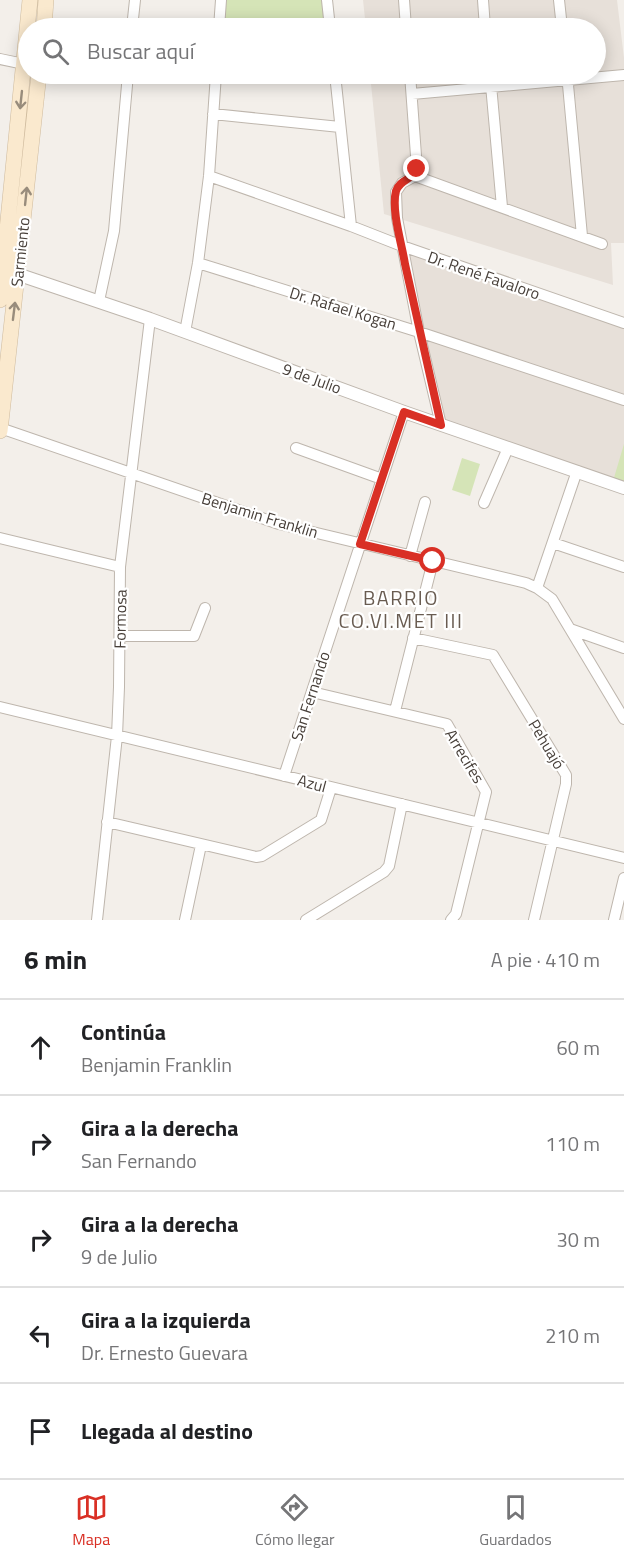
<!DOCTYPE html>
<html lang="es">
<meta charset="utf-8">
<style>
:root{--surface:#fff;--page:#f6f6f6;--text:#202124;--muted:#757577;--line:#e0e0e0;--accent:#d93025}
body{margin:0;font-family:"Titillium Web",sans-serif;background:var(--page);color:var(--text)}
.stop{position:absolute;width:18px;height:18px;margin:-14px;border:4px solid #d93025;border-radius:50%;background:#fff}
.stop.end{background:#d93025;border-color:#fff;box-shadow:0 2px 6px #0008}
.list{margin:0;padding:0;list-style:none}
h2{display:flex;justify-content:space-between;align-items:center;height:78px;margin:0;padding:0 24px;font-size:26px}
h2 small{font-size:20px;font-weight:400;color:var(--muted)}
.list li{display:grid;grid-template-columns:39px 1fr auto;gap:18px;align-items:center;box-sizing:border-box;height:96px;padding:0 24px;border-top:2px solid var(--line)}
.list b{display:block;font-size:22px;white-space:nowrap}
.list p{margin:0;font-size:20px;white-space:nowrap;color:var(--muted)}
.list em{font-size:20px;font-style:normal;color:var(--muted)}
.icon{flex:none;width:33px;height:33px;fill:none;stroke:currentColor;stroke-width:2;stroke-linecap:round;stroke-linejoin:round}
.map{position:relative;flex:none;width:624px;height:920px;overflow:hidden}
.search{position:absolute;background:var(--surface);box-shadow:0 3px 15px #0003;left:18px;right:18px;top:18px;height:66px;display:flex;align-items:center;gap:15px;box-sizing:border-box;padding:0 21px;border-radius:33px;color:var(--muted);font-size:22px}
.sheet{height:558px;background:var(--surface)}
nav{display:flex;justify-content:space-around;align-items:center;box-sizing:border-box;height:84px;border-top:2px solid var(--line);background:var(--surface);font-size:16px;color:var(--muted)}
nav a{display:grid;justify-items:center;gap:3px}
nav .on{color:var(--accent)}
.map>svg:first-child{display:block}
.residential{fill:#e7e0d9}
.green{fill:#d5e4b7}
.lines{fill:none;stroke-linecap:round;stroke-linejoin:round}
.minor-casing{stroke:#beb6ad;stroke-width:12}
.tertiary-casing{stroke:#beb6ad;stroke-width:14}
.secondary-casing{stroke:#cfbb9e;stroke-width:16}
.minor{stroke:#fff;stroke-width:10}
.tertiary{stroke:#fff;stroke-width:12}
.secondary{stroke:#fae9ce;stroke-width:15}
.oneway{stroke:#988c7c}
.route{stroke:#d93025;stroke-width:8}
.labels{text-anchor:middle;dominant-baseline:central;stroke-width:4.5;stroke-linejoin:round;paint-order:stroke}
.street-label{font-size:16px;fill:#473f39;stroke:#fff}
.quarter-label{font-size:20px;letter-spacing:1.5px;fill:#695c51;stroke:#fff}
</style>
<div class="map">
<svg width="624" height="920" viewBox="0 0 624 920">
<rect width="100%" height="100%" fill="#f3efea"/>
<!-- residential -->
<path class="residential" d="M 363,0 L 617,0 L 624,58 L 624,243 L 611,243 L 613,285 L 384,214 L 370,74 L 596,74 L 596,28 L 366,28 Z
M 402,246 L 624,323 L 624,488 L 441,425 Z"/>
<!-- green -->
<path class="green" d="M 221,0 L 327,0 L 330,28 L 219,28 Z
M 624,444 L 624,485 L 613,481 Z
M 462,458 L 480,464 L 470,496 L 452,490 Z"/>
<g class="lines">
<!-- minor casing -->
<g class="minor-casing">
<path id="minor" d="M 327,0 L 330,28
M 404,0 L 406,28
M 483,0 L 485,28
M 559,0 L 562,28
M 44,27 L 60,28
M 132,28 L 135,0
M 219,28 L 221,0
M 0,59 L 24,64
M 335,74 L 351,226
M 410,74 L 417,169 L 415,176 L 402,183 L 396,192 L 397,218 L 419,332 L 441,425
M 490,74 L 502,207
M 567,74 L 582,236
M 412,94 L 624,75
M 213,114 L 340,127
M 209,176 L 351,226 L 402,246 L 624,323
M 415,176 L 602,244
M 198,263 L 419,332 L 624,400
M 99,301 L 114,231 L 128,74
M 185,332 L 198,263 L 209,176 L 216,74
M 0,428 L 279,524 L 526,583 L 537,588
M 296,448 L 382,479
M 577,471 L 537,588 L 552,599 L 624,719
M 484,503 L 508,448
M 0,538 L 120,567
M 553,543 L 624,567
M 410,556 L 425,502
M 570,629 L 624,648
M 120,636 L 194,636 L 205,608
M 413,638 L 493,655 L 566,775 L 566,784 L 534,920
M 312,692 L 447,724 L 486,792 L 456,914 L 451,920
M 0,707 L 624,858
M 395,711 L 433,561
M 284,776 L 404,412
M 107,822 L 256,857 L 262,856 L 321,820 L 331,788
M 97,920 L 117,736 L 119,687 L 120,567 L 150,319
M 185,920 L 201,845
M 306,920 L 384,872 L 389,866 L 402,804
M 614,920 L 624,878"/>
</g>
<!-- tertiary casing -->
<g class="tertiary-casing">
<path id="tertiary" d="M 11,272 L 150,319 L 404,412 L 624,488"/>
</g>
<!-- secondary casing -->
<g class="secondary-casing">
<path id="secondary" d="M 44,28 L 46,0
M 0,300 L 30,0
M 0,431 L 39,74"/>
</g>
<!-- minor -->
<use href="#minor" class="minor"/>
<!-- tertiary -->
<use href="#tertiary" class="tertiary"/>
<!-- secondary -->
<use href="#secondary" class="secondary"/>
</g>
<!-- one-way arrows -->
<defs><path id="oneway-shaft" d="M-6 0H5M1.5-3L5.5 0L1.5 3" fill="none" stroke-width="1.6" stroke-linecap="round" stroke-linejoin="round" transform="scale(1.5)"/></defs>
<g class="oneway">
<use href="#oneway-shaft" transform="translate(21 100) rotate(96)"/>
<use href="#oneway-shaft" transform="translate(26 196) rotate(-84)"/>
<use href="#oneway-shaft" transform="translate(14 311) rotate(-83)"/>
</g>
<g class="lines">
<!-- route -->
<path class="route" d="M 417,169 C 413,180 400,179 396,191 C 391,210 402,245 405,264 C 417,318 429,371 441,425 L 404,412 L 360,544 L 433,561"/>
</g>
<g class="labels">
<!-- street labels -->
<g class="street-label">
<text transform="translate(20 252) rotate(-84)">Sarmiento</text>
<text transform="translate(484 275) rotate(19)">Dr. René Favaloro</text>
<text transform="translate(343 308) rotate(17)">Dr. Rafael Kogan</text>
<text transform="translate(312 378) rotate(20)">9 de Julio</text>
<text transform="translate(260 515) rotate(17)">Benjamin Franklin</text>
<text transform="translate(120 619) rotate(-89)">Formosa</text>
<text transform="translate(310 696) rotate(-72)">San Fernando</text>
<text transform="translate(547 744) rotate(59)">Pehuajó</text>
<text transform="translate(465 756) rotate(59)">Arrecifes</text>
<text transform="translate(312 783) rotate(15)">Azul</text>
</g>
<!-- quarter labels -->
<g class="quarter-label">
<text x="401" y="597">BARRIO<tspan x="401" dy="23">CO.VI.MET III</tspan></text>
</g>
</g>
</svg>
<div class="stop" style="left:433px;top:561px"></div>
<div class="stop end" style="left:417px;top:169px"></div>
<div class="search"><svg class="icon" aria-label="search" viewBox="0 0 24 24"><circle cx="10" cy="10" r="6"/><path d="M15 15l6 6"/></svg>Buscar aquí</div>
</div>
<section class="sheet">
<h2>6 min<small>A pie · 410 m</small></h2>
<ul class="list">
<li><svg class="icon" aria-label="ahead" viewBox="0 0 24 24"><path d="M12 20V5M6 11l6-6 6 6"/></svg><div><b>Continúa</b><p>Benjamin Franklin</p></div><em>60 m</em></li>
<li><svg class="icon" aria-label="right" viewBox="0 0 24 24"><path d="M7 20v-9h11M14 6l5 5-5 5"/></svg><div><b>Gira a la derecha</b><p>San Fernando</p></div><em>110 m</em></li>
<li><svg class="icon" aria-label="right" viewBox="0 0 24 24"><path d="M7 20v-9h11M14 6l5 5-5 5"/></svg><div><b>Gira a la derecha</b><p>9 de Julio</p></div><em>30 m</em></li>
<li><svg class="icon" aria-label="left" viewBox="0 0 24 24"><path d="M17 20v-9H6M10 6l-5 5 5 5"/></svg><div><b>Gira a la izquierda</b><p>Dr. Ernesto Guevara</p></div><em>210 m</em></li>
<li><svg class="icon" aria-label="arrive" viewBox="0 0 24 24"><path d="M6 21V4h12l-3 4 3 4H6"/></svg><div><b>Llegada al destino</b></div></li>
</ul>
</section>
<nav>
<a class="on"><svg class="icon" aria-label="map" viewBox="0 0 24 24"><path d="M3 6l6-2 6 2 6-2v14l-6 2-6-2-6 2zM9 4v14M15 6v14"/></svg>Mapa</a>
<a><svg class="icon" aria-label="directions" viewBox="0 0 24 24"><path d="M12 3l9 9-9 9-9-9zM9 14v-3h6M13 9l2 2-2 2"/></svg>Cómo llegar</a>
<a><svg class="icon" aria-label="saved" viewBox="0 0 24 24"><path d="M7 4h10v16l-5-4-5 4z"/></svg>Guardados</a>
</nav>
